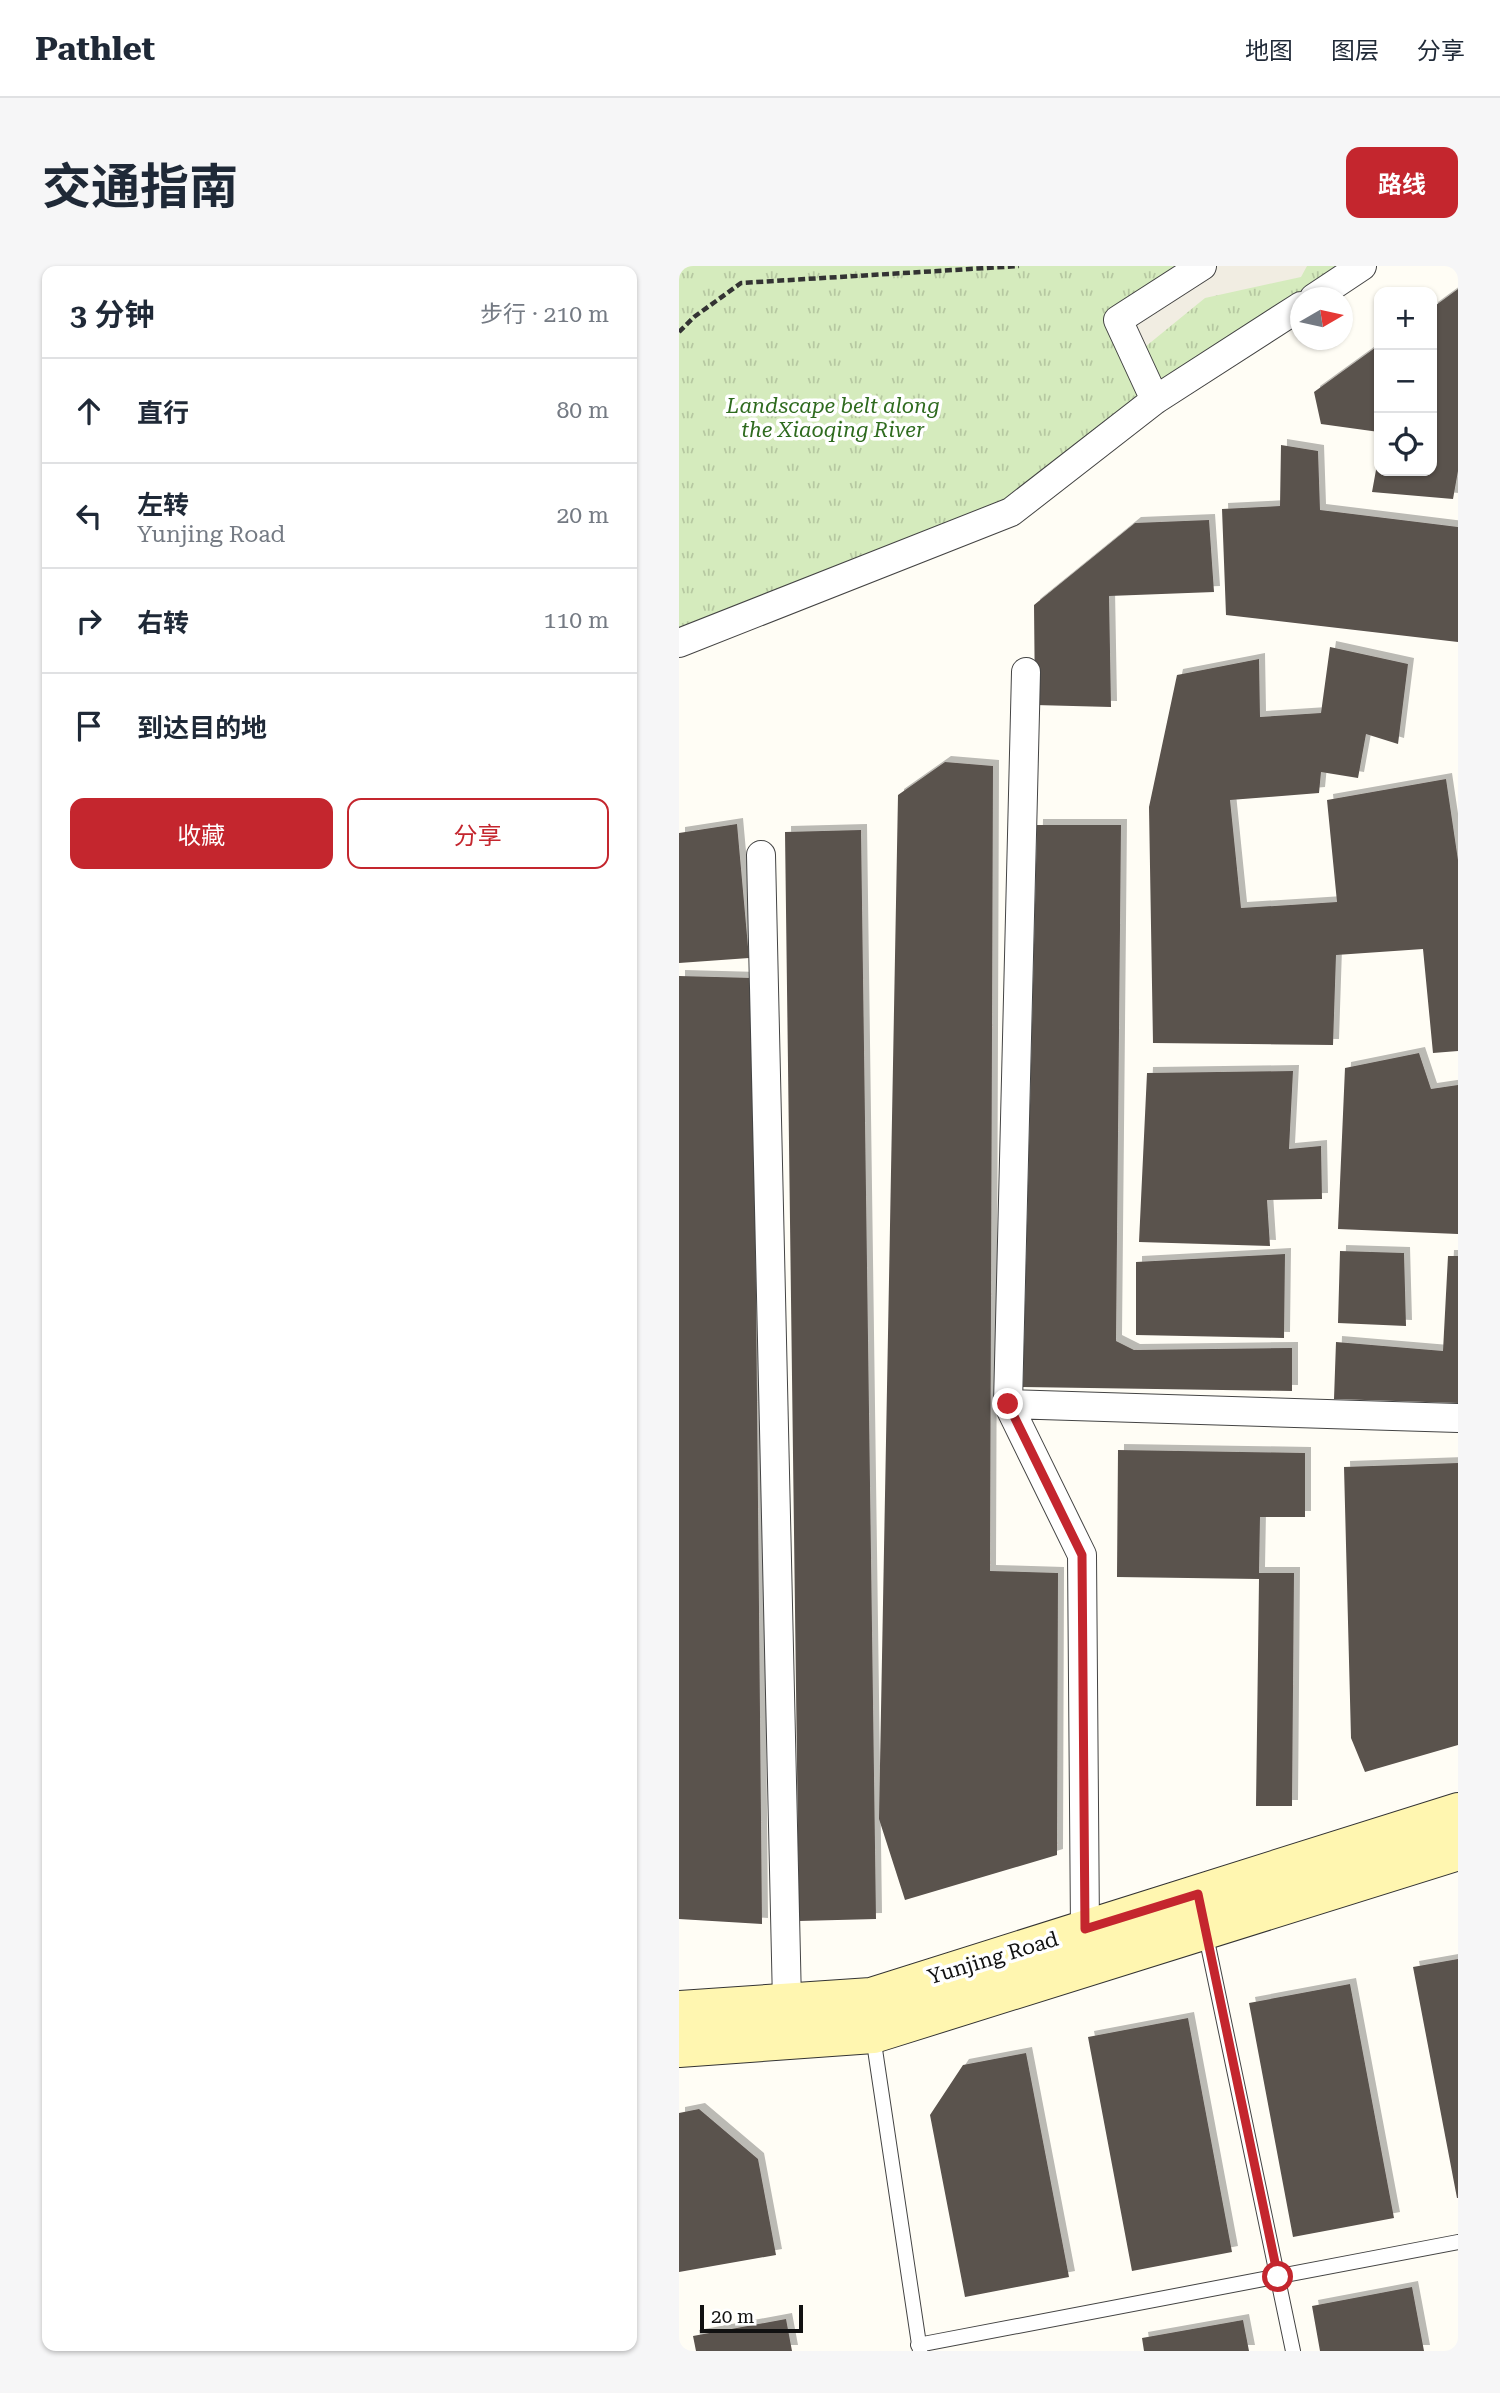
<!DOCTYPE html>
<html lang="zh">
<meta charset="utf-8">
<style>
:root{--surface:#fff;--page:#f6f6f7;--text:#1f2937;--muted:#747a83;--line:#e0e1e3;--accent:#c4262e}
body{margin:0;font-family:"Roboto Serif","Noto Sans SC",serif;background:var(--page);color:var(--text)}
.controls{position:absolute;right:21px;top:21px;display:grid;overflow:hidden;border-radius:14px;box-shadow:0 2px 5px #0004}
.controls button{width:63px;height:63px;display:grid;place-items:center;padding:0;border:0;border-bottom:2px solid var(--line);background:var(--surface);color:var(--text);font:35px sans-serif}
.compass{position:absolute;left:611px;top:21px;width:63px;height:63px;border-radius:50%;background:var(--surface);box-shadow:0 2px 5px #0004;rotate:81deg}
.scale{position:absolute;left:21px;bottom:18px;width:103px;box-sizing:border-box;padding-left:7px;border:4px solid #111;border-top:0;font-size:19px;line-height:24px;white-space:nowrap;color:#111;-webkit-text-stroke:5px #fff;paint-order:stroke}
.stop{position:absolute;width:21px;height:21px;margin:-16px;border:5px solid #c4262e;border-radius:50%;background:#fff}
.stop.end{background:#c4262e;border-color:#fff;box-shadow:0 2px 7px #0008}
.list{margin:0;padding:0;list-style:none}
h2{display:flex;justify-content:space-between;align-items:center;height:91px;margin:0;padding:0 28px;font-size:30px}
h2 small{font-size:23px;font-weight:400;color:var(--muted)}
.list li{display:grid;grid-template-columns:46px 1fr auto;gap:21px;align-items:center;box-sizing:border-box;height:105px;padding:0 28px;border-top:2px solid var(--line)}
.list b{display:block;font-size:26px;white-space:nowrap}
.list p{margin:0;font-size:23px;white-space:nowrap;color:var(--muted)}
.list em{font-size:23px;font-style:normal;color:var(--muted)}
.actions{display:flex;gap:14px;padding:21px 28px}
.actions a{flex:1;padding:16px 0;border:2px solid var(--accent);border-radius:14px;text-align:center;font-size:24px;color:var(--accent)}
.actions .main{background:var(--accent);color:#fff}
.icon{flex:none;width:38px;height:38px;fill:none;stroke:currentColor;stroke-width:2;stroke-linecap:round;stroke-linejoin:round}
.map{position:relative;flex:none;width:779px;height:2085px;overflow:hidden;border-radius:14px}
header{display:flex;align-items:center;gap:42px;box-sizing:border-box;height:98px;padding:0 35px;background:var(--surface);border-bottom:2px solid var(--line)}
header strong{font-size:33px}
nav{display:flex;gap:38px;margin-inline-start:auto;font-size:24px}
.intro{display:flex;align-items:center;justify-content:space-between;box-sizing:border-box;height:168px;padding:0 42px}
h1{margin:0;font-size:49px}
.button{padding:18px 32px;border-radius:14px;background:var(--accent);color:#fff;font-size:24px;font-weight:700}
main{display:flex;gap:42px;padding:0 42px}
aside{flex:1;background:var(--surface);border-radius:14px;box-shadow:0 2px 5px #0004}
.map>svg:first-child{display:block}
.park{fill:url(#park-tufts)}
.plaza{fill:#f1ede2}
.building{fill:#5a524d;filter:url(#shadow)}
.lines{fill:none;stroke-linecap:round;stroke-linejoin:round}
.lane-casing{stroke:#444;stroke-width:16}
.street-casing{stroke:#444;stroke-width:30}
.secondary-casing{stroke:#333;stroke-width:40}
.path{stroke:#333;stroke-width:4.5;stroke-dasharray:7 3.5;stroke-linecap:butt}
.lane{stroke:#fff;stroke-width:14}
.street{stroke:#fff;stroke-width:28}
.secondary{stroke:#fff6b0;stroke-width:38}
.route{stroke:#c4262e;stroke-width:9}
.labels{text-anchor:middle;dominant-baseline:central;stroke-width:7;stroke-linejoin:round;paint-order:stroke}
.park-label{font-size:21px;font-style:italic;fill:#2f6b1f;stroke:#fff}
.street-label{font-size:21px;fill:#111;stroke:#fff}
</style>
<header>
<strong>Pathlet</strong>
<nav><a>地图</a><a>图层</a><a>分享</a></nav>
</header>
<div class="intro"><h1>交通指南</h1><a class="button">路线</a></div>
<main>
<aside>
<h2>3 分钟<small>步行 · 210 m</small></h2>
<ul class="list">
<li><svg class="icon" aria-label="ahead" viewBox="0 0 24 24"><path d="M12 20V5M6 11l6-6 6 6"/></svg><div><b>直行</b></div><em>80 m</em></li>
<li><svg class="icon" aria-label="left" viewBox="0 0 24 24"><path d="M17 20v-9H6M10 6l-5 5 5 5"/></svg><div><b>左转</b><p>Yunjing Road</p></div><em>20 m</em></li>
<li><svg class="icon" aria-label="right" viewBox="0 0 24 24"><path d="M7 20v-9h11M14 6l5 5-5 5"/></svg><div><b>右转</b></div><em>110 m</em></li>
<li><svg class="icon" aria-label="arrive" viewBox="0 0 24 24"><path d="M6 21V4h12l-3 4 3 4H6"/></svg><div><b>到达目的地</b></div></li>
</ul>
<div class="actions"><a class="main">收藏</a><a>分享</a></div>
</aside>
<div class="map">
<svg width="779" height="2085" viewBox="0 0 779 2085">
<defs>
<pattern id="park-tufts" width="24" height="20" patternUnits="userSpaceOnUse" patternTransform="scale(1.75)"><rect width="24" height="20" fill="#d5ebbd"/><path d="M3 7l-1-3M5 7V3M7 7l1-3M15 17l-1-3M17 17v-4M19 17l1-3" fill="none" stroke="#b6c8a1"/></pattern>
<filter id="shadow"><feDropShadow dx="6" dy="-6" stdDeviation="0" flood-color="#0004"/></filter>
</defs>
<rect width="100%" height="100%" fill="#fffdf5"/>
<!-- park -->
<path class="park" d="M 0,0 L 685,0 L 332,246 L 0,377 Z"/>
<!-- plaza -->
<path class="plaza" d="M 523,0 L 628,0 L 622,11 L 526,32 L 455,90 L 439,54 Z"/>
<!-- building -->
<path class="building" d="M 779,23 L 779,205 L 774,233 L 693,226 L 699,193 L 700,205 L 753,205 L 753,42 Z
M 700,79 L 700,166 L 642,158 L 635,126 Z
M 602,179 L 639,185 L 641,244 L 779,261 L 779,376 L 547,349 L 543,243 L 601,240 Z
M 530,254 L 535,326 L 430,330 L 432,441 L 356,439 L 355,339 L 456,257 Z
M 651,381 L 729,398 L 719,478 L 687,468 L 679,512 L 642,506 L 640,527 L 551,534 L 562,642 L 658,636 L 648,534 L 767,513 L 779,594 L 779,785 L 754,787 L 744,683 L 657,689 L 654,779 L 474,777 L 470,541 L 498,409 L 580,393 L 581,451 L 642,447 Z
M 266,496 L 314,500 L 311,1305 L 379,1307 L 378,1589 L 226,1634 L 200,1553 L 219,529 Z
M 58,558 L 70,692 L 0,697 L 0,567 Z
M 358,559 L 442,559 L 437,1075 L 455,1084 L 613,1082 L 613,1125 L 344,1121 Z
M 182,564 L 197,1653 L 120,1655 L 106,566 Z
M 0,710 L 74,712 L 83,1658 L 0,1653 Z
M 740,787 L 752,823 L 779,819 L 779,968 L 659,963 L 666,802 Z
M 614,805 L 610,883 L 642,880 L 643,933 L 588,934 L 591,980 L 460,976 L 468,807 Z
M 661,985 L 725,987 L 727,1060 L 659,1057 Z
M 606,988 L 605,1072 L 457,1069 L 457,996 Z
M 769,990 L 779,990 L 779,1137 L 655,1133 L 657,1076 L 764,1085 Z
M 439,1184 L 626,1187 L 626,1251 L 581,1251 L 580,1307 L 615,1307 L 613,1540 L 577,1540 L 580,1313 L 438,1311 Z
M 779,1197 L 779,1479 L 686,1506 L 672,1472 L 665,1201 Z
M 779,1693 L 779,1932 L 778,1932 L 734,1701 Z
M 671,1718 L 715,1952 L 614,1971 L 570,1737 Z
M 509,1752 L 553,1986 L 453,2005 L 409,1771 Z
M 347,1787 L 390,2011 L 286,2031 L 251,1849 L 284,1799 Z
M 20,1843 L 79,1893 L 97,1989 L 0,2006 L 0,1847 Z
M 733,2021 L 745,2085 L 641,2085 L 633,2040 Z
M 107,2053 L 113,2085 L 17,2085 L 14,2070 Z
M 564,2054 L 570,2085 L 465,2085 L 463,2072 Z"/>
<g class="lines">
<!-- lane casing -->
<g class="lane-casing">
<path id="lane" d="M 526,1665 L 614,2085
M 194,1770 L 241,2085
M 239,2079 L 779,1976"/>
</g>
<!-- street casing -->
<g class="street-casing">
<path id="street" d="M 635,32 L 683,0
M 476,134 L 439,54 L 523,0
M 0,377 L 332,246 L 476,134 L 622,40
M 82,589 L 108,1736
M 329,1138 L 347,406
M 406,1663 L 403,1289 L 329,1138 L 779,1152"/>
</g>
<!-- secondary casing -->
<g class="secondary-casing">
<path id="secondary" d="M 0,1744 L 192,1731 L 779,1546
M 0,1782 L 194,1768 L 779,1585"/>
</g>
<!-- path -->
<path class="path" d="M 0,66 L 15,51 L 62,17 L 340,0"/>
<!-- lane -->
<use href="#lane" class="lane"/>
<!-- street -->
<use href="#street" class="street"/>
<!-- secondary -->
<use href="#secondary" class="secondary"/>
</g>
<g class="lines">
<!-- route -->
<path class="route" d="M 329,1138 L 403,1289 L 406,1663 L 519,1628 L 599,2011"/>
</g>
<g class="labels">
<!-- park labels -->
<g class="park-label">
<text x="154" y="140">Landscape belt along<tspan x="154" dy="24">the Xiaoqing River</tspan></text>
</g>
<!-- street labels -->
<g class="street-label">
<text transform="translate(314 1692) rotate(-17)">Yunjing Road</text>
</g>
</g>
</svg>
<div class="controls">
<button>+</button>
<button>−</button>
<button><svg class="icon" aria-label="locate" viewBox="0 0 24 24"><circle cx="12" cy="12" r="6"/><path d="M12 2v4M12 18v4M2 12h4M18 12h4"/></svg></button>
</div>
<svg class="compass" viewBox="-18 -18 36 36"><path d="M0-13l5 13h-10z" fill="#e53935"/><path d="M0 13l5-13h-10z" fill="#747a83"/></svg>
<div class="scale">20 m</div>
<div class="stop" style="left:599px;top:2011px"></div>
<div class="stop end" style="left:329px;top:1138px"></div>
</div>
</main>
